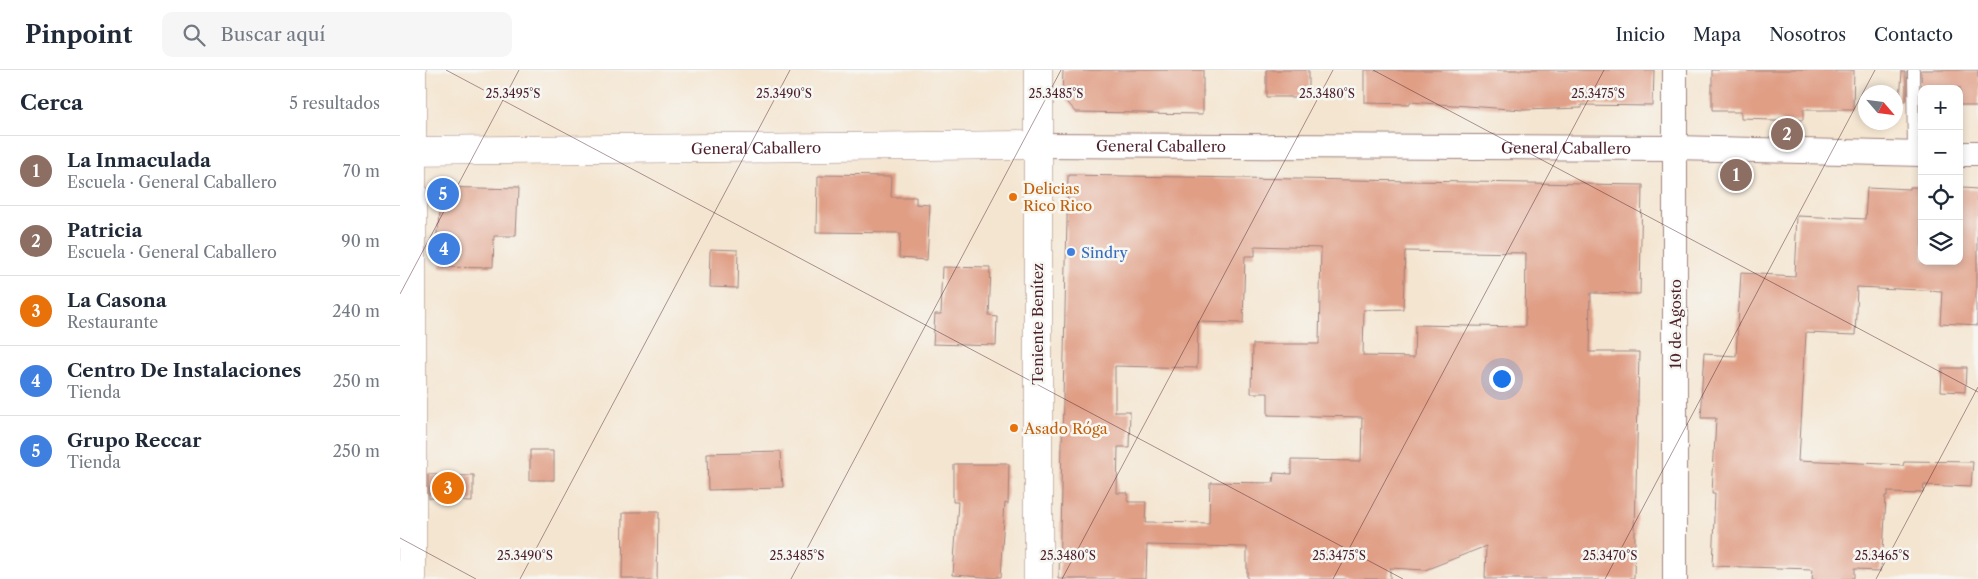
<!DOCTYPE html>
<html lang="es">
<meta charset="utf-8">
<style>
:root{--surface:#fff;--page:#f6f6f7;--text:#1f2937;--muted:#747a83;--line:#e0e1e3;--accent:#2563eb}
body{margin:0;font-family:"Libre Caslon Text",serif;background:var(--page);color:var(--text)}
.controls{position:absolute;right:15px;top:15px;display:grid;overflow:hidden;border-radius:10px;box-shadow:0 2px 8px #0003}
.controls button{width:45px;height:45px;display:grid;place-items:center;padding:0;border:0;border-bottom:1px solid var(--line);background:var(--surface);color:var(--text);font:25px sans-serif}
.compass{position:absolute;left:1458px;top:15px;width:45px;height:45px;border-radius:50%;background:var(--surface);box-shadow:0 2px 8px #0003;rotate:118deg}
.you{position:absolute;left:1101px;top:308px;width:18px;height:18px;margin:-12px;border:4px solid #fff;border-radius:50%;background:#1a73e8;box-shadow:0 0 0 8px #1a73e833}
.badge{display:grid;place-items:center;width:32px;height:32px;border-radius:50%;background:var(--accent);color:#fff;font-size:16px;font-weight:700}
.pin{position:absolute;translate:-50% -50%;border:2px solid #fff;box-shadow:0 1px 5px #0006}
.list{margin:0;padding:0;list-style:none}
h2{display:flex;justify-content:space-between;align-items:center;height:65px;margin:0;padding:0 20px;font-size:21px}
h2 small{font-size:16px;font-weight:400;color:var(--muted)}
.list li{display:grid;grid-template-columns:32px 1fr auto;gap:15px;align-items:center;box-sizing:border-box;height:70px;padding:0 20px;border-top:1px solid var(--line)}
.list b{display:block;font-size:19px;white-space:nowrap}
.list p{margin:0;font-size:16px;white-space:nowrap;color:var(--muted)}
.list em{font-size:16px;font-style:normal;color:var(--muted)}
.icon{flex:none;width:28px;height:28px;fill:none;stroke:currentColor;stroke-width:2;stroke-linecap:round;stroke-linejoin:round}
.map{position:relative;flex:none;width:1578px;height:509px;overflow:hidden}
header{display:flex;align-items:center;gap:30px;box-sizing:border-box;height:70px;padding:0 25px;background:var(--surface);border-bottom:1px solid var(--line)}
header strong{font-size:24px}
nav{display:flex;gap:28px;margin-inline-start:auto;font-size:18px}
.search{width:350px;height:45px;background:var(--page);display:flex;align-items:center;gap:12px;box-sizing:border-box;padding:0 18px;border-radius:10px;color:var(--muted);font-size:19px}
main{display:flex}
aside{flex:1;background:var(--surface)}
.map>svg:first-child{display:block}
.building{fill:#e09e85;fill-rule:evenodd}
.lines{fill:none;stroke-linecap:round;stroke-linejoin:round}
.service-casing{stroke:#9f827e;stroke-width:14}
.minor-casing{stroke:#9f827e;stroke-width:26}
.tertiary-casing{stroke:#9f827e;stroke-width:29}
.primary-casing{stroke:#9f827e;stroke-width:29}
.service{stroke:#fff;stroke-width:12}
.minor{stroke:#fff;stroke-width:24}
.tertiary{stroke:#fff;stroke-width:28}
.primary{stroke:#fff;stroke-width:28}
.ticks{fill:none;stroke:#4a1f2b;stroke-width:1;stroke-opacity:0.45}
.food-dot{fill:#e8710a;stroke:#f6f6f2;stroke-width:2}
.shop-dot{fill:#3f7fe0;stroke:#f6f6f2;stroke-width:2}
.labels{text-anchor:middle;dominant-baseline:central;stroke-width:5;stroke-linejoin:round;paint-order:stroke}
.street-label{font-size:15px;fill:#4a1f2b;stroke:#f6f6f2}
.food-label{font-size:15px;fill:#c56008;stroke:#f6f6f2;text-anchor:start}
.shop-label{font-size:15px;fill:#366cbe;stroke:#f6f6f2;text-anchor:start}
.ticks-label{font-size:12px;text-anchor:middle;fill:#4a1f2b;stroke:#f6f6f2;stroke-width:5;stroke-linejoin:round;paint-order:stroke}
</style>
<header>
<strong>Pinpoint</strong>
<div class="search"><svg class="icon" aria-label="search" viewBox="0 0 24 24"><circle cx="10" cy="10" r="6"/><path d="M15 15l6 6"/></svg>Buscar aquí</div>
<nav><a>Inicio</a><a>Mapa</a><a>Nosotros</a><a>Contacto</a></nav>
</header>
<main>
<aside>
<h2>Cerca<small>5 resultados</small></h2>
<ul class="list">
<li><span class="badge" style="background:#8d6e63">1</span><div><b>La Inmaculada</b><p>Escuela · General Caballero</p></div><em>70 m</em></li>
<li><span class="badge" style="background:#8d6e63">2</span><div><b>Patricia</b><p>Escuela · General Caballero</p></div><em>90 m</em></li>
<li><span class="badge" style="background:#e8710a">3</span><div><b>La Casona</b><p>Restaurante</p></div><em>240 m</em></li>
<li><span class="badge" style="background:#3f7fe0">4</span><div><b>Centro De Instalaciones</b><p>Tienda</p></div><em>250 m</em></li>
<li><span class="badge" style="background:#3f7fe0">5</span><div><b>Grupo Reccar</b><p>Tienda</p></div><em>250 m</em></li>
</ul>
</aside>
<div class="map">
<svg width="1578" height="509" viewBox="0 0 1578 509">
<rect width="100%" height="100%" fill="#f6f6f2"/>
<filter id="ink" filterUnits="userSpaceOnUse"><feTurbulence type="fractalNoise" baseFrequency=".02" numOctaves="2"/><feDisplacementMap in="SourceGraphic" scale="10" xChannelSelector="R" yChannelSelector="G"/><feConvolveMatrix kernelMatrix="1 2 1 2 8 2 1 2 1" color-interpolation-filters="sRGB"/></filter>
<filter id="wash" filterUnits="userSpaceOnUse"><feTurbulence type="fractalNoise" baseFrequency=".0096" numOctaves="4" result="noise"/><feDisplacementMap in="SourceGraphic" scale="20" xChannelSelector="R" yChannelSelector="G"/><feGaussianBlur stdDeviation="1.12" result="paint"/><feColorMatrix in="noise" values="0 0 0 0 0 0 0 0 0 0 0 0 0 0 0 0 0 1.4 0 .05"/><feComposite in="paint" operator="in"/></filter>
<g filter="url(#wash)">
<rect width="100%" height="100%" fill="#f4e5d0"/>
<g id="blocks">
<!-- building -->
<path class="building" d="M 663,0 L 803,0 L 803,44 L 676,42 L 662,26 Z
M 866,0 L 908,0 L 908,27 L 866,27 Z
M 965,0 L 1254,0 L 1253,36 L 1181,35 L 1181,38 L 1124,40 L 1010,32 L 1010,34 L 965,33 Z
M 1311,0 L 1454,0 L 1453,40 L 1403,40 L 1403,51 L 1342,49 L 1342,41 L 1311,41 Z
M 1501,0 L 1505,0 L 1505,31 L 1499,31 Z
M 1521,0 L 1578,0 L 1578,37 L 1559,37 L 1559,19 L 1522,19 L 1522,37 Z
M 418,105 L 492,106 L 491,127 L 516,127 L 516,134 L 530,135 L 527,190 L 499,188 L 500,163 L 417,162 Z
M 668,105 L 1242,115 L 1240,224 L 1190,223 L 1189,282 L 1239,282 L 1234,509 L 1085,509 L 1086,476 L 1025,500 L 990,498 L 990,509 L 847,509 L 847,477 L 747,475 L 746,509 L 659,509 ZM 855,176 L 921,178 L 919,274 L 852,274 L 851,323 L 868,323 L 868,345 L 962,347 L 961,391 L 891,390 L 891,404 L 874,403 L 873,413 L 810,412 L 809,453 L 745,452 L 746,432 L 728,432 L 728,423 L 717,423 L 718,377 L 729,377 L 730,342 L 715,342 L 715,296 L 797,298 L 798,252 L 843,253 L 845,186 L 855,186 ZM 1005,181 L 1126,183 L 1125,257 L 1015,255 L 1014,287 L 963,286 L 964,240 L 1003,239 Z
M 39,117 L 118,119 L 116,166 L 94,166 L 93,197 L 41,196 L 42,165 L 37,164 Z
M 1467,117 L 1510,119 L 1510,117 L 1522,117 L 1522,191 L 1559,191 L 1559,118 L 1578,119 L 1578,256 L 1540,254 L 1542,221 L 1457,217 L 1455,265 L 1406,263 L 1399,390 L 1503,395 L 1504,391 L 1573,392 L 1571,417 L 1524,415 L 1523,423 L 1487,422 L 1487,427 L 1485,427 L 1481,501 L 1453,500 L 1453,509 L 1412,509 L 1413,499 L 1312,496 L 1315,423 L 1312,423 L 1316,348 L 1300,348 L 1304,284 L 1336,286 L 1341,203 L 1395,206 L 1398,146 L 1465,149 Z
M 311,179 L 338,180 L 337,218 L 310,217 Z
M 543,197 L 590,198 L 588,245 L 597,246 L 596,276 L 533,274 L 535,244 L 541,244 Z
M 1542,298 L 1566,298 L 1565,323 L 1541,322 Z
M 130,380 L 154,380 L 154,410 L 130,410 Z
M 380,382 L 382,418 L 308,420 L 307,384 Z
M 553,394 L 609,394 L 608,433 L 605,432 L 600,508 L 553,505 L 558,432 L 553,432 Z
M 28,405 L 72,406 L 72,431 L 28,430 Z
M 223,442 L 258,442 L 257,509 L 222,509 Z"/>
</g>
</g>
<g filter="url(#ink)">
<use href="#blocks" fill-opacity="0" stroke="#9f827e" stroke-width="1"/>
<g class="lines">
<!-- service casing -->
<g class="service-casing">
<path id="service" d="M 1513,0 L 1514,84"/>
</g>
<!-- minor casing -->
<g class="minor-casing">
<g id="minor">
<path d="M 1275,0 L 1275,509"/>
<path id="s1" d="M 637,75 L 1276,78 L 1522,84"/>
<path d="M 1559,85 L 1578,85"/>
</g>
</g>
<!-- tertiary casing -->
<g class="tertiary-casing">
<g id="tertiary">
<path id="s2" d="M 0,81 L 637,75"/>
</g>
</g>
<!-- primary casing -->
<g class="primary-casing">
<path id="primary" d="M 12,509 L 12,0
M 638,509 L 638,0"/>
</g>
<!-- service -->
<use href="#service" class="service"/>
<!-- minor -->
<use href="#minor" class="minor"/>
<!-- tertiary -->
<use href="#tertiary" class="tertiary"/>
<!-- primary -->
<use href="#primary" class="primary"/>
</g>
</g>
<!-- ticks -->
<path class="ticks" d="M 46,0 L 1003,509M 973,0 L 1578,322M 0,224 L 119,0M 0,468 L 76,509M 120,509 L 390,0M 391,509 L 661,0M 662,509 L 933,0M 933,509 L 1204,0M 1205,509 L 1475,0M 1476,509 L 1578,317"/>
<!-- markers -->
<g class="food-dot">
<circle cx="613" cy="127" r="5"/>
<circle cx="614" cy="358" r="5"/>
</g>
<circle class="shop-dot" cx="671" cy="182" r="5"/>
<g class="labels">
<!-- street labels -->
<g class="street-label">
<text stroke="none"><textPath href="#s1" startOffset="124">General Caballero</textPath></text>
<text stroke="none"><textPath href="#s2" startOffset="356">General Caballero</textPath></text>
<text stroke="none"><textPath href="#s1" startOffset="529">General Caballero</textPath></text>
<text transform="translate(637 254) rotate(-90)">Teniente Benítez</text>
<text transform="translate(1275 254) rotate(-90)">10 de Agosto</text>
</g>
<!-- food labels -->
<g class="food-label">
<text x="623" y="118">Delicias<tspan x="623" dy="17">Rico Rico</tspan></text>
<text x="624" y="358">Asado Róga</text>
</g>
<!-- shop labels -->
<g class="shop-label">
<text x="681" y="182">Sindry</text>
</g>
</g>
<g class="ticks-label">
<text x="113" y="28">25.3495°S</text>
<text x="384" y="28">25.3490°S</text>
<text x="656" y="28">25.3485°S</text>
<text x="927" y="28">25.3480°S</text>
<text x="1198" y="28">25.3475°S</text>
<text x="125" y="490">25.3490°S</text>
<text x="397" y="490">25.3485°S</text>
<text x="668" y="490">25.3480°S</text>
<text x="939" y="490">25.3475°S</text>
<text x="1210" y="490">25.3470°S</text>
<text x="1482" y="490">25.3465°S</text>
</g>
</svg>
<div class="controls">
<button>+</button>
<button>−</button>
<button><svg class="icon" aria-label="locate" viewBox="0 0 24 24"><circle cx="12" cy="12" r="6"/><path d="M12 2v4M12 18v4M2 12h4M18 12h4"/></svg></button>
<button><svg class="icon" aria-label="layers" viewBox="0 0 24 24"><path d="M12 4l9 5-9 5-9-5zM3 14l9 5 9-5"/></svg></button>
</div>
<svg class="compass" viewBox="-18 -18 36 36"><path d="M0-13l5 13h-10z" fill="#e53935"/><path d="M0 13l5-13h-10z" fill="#747a83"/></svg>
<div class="you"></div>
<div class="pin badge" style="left:1336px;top:105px;background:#8d6e63">1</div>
<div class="pin badge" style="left:1387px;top:64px;background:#8d6e63">2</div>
<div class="pin badge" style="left:48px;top:418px;background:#e8710a">3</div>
<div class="pin badge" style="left:44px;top:179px;background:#3f7fe0">4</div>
<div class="pin badge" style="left:43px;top:124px;background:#3f7fe0">5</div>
</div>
</main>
